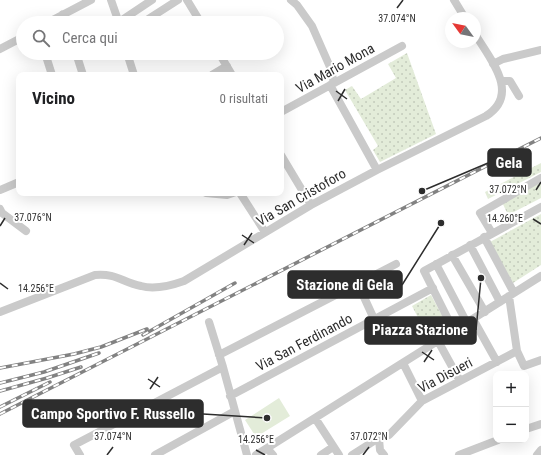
<!DOCTYPE html>
<html lang="it">
<meta charset="utf-8">
<style>
:root{--surface:#fff;--page:#f2f2f2;--text:#202124;--muted:#757577;--line:#e0e0e0}
body{margin:0;font-family:"Roboto Condensed",sans-serif;background:var(--page);color:var(--text)}
.controls{position:absolute;right:12px;bottom:12px;display:grid;overflow:hidden;border-radius:8px;box-shadow:0 4px 16px #0002}
.controls button{width:36px;height:36px;display:grid;place-items:center;padding:0;border:0;border-bottom:1px solid var(--line);background:var(--surface);color:var(--text);font:20px sans-serif}
.compass{position:absolute;left:445px;top:12px;width:36px;height:36px;border-radius:50%;background:var(--surface);box-shadow:0 4px 16px #0002;rotate:303deg}
.list{margin:0;padding:0;list-style:none}
h2{display:flex;justify-content:space-between;align-items:center;height:52px;margin:0;padding:0 16px;font-size:17px}
h2 small{font-size:13px;font-weight:400;color:var(--muted)}
.icon{flex:none;width:22px;height:22px;fill:none;stroke:currentColor;stroke-width:2;stroke-linecap:round;stroke-linejoin:round}
.map{position:relative;flex:none;width:541px;height:455px;overflow:hidden}
.search{position:absolute;background:var(--surface);box-shadow:0 4px 16px #0002;left:16px;top:16px;width:268px;height:44px;display:flex;align-items:center;gap:10px;box-sizing:border-box;padding:0 14px;border-radius:22px;color:var(--muted);font-size:15px}
.panel{position:absolute;background:var(--surface);box-shadow:0 4px 16px #0002;left:16px;top:72px;width:268px;height:124px;border-radius:8px}
.map>svg:first-child{display:block}
.grass{fill:url(#grass-dots)}
.garden{fill:#e3ecd9}
.lines{fill:none;stroke-linecap:round;stroke-linejoin:round}
.minor{stroke:#cacaca;stroke-width:8}
.rail-casing{stroke:#828282;stroke-width:3.5}
.rail{stroke:#fff;stroke-width:2;stroke-dasharray:6;stroke-linecap:butt}
.ticks{fill:none;stroke:#2d2d2d;stroke-width:1.5}
.labels{text-anchor:middle;dominant-baseline:central;stroke-width:4;stroke-linejoin:round;paint-order:stroke}
.street-label{font-size:14px;fill:#2d2d2d;stroke:#fff}
.ticks-label{font-size:10px;text-anchor:middle;fill:#2d2d2d;stroke:#fff;stroke-width:4;stroke-linejoin:round;paint-order:stroke}
.leader{fill:none;stroke:#2d2d2d;stroke-width:1.5}
.callout-dot{fill:#2d2d2d;stroke:#fff;stroke-width:1.5}
.callout{fill:#2d2d2d;stroke:#2d2d2d;stroke-width:1.5}
.callout-label{font-size:15px;text-anchor:middle;font-weight:bold;fill:#fff}
</style>
<div class="map">
<svg width="541" height="455" viewBox="0 0 541 455">
<defs>
<pattern id="grass-dots" width="8" height="8" patternUnits="userSpaceOnUse"><rect width="8" height="8" fill="#e3ecd9"/><path d="M2 2h.1M6 6h.1" fill="none" stroke="#c3cbbb" stroke-width="1.8" stroke-linecap="round"/></pattern>
</defs>
<rect width="100%" height="100%" fill="#fff"/>
<!-- grass -->
<path class="grass" d="M 407,53 L 436,134 L 380,162 L 373,150 L 378,146 L 345,90 L 352,86 L 361,99 L 396,78 L 388,64 Z
M 541,163 L 541,172 L 488,199 L 485,192 Z
M 541,182 L 541,198 L 508,215 L 502,202 Z
M 541,214 L 541,265 L 513,283 L 490,242 Z
M 431,295 L 446,323 L 427,335 L 412,306 Z"/>
<!-- garden -->
<path class="garden" d="M 279,398 L 290,416 L 256,437 L 245,420 Z"/>
<g class="lines">
<!-- minor -->
<path class="minor" d="M 111,0 L 119,23
M 187,0 L 201,23
M 291,0 L 297,5 L 312,26 L 330,67 L 334,83
M 454,0 L 465,18
M 63,14 L 66,23
M 119,22 L 152,0
M 47,23 L 91,0
M 142,23 L 178,0
M 0,49 L 23,37
M 45,53 L 52,75
M 76,53 L 83,75
M 127,53 L 134,75
M 219,53 L 232,75
M 493,64 L 503,59 L 541,50
M 212,75 L 227,66
M 502,81 L 510,81 L 519,96
M 330,85 L 377,170
M 281,112 L 402,46
M 281,155 L 311,205
M 0,190 L 19,182
M 206,193 L 227,195 L 233,193
M 240,193 L 265,232
M 0,209 L 2,213 L 26,231
M 492,233 L 480,213 L 541,178
M 484,237 L 514,293
M 470,245 L 500,302
M 452,255 L 485,312
M 436,264 L 467,323
M 358,284 L 374,319
M 509,296 L 517,351 L 524,366 L 541,360
M 0,312 L 95,275 C 116,273 122,282 141,286 C 155,290 170,286 184,281 L 311,205 L 377,170 L 486,116 C 521,94 490,59 475,34
M 473,319 L 497,362
M 209,322 L 223,367 L 247,455
M 454,331 L 424,271 L 541,207
M 438,341 L 460,381
M 219,355 L 396,264
M 403,363 L 422,401
M 230,396 L 433,288
M 315,418 L 339,455
M 526,429 L 541,424
M 379,439 L 380,450 L 384,455
M 267,448 L 273,455
M 80,455 L 74,445 L 223,367
M 155,455 L 235,411
M 256,455 L 541,276
M 321,455 L 333,447
M 352,455 L 374,441 L 389,435 L 422,401 L 517,351
M 459,455 L 498,440
M 537,455 L 541,450"/>
<!-- rail casing -->
<g class="rail-casing">
<path id="rail" d="M 143,335 L 235,283
M 0,368 L 74,354 L 101,347 L 147,329
M 0,383 L 44,372 L 99,353
M 0,391 L 47,378 L 81,367
M 0,407 L 50,382
M 0,414 L 541,138"/>
</g>
<!-- rail -->
<use href="#rail" class="rail"/>
</g>
<!-- ticks -->
<path class="ticks" d="M 397,8 L 403,0M 336,91 L 347,99M 338,101 L 345,89M 536,190 L 541,182M 533,219 L 541,224M 0,226 L 5,218M 242,235 L 254,243M 244,245 L 252,233M 0,283 L 8,289M 422,352 L 434,360M 424,362 L 432,350M 148,379 L 160,387M 150,389 L 158,377M 256,450 L 265,455M 107,455 L 113,447M 363,455 L 369,447"/>
<g class="labels">
<!-- street labels -->
<g class="street-label">
<text transform="translate(335 68) rotate(-29)">Via Mario Mona</text>
<text transform="translate(301 197) rotate(-30)">Via San Cristoforo</text>
<text transform="translate(304 342) rotate(-28)">Via San Ferdinando</text>
<text transform="translate(445 375) rotate(-28)">Via Disueri</text>
</g>
</g>
<g class="ticks-label">
<text x="397" y="22">37.074°N</text>
<text x="508" y="193">37.072°N</text>
<text x="33" y="221">37.076°N</text>
<text x="505" y="222">14.260°E</text>
<text x="36" y="292">14.256°E</text>
<text x="113" y="440">37.074°N</text>
<text x="369" y="440">37.072°N</text>
<text x="256" y="443">14.256°E</text>
</g>
<!-- callouts -->
<path class="leader" d="M422 191L488 163M441 223L402 285M481 278L476 330M267 418L203 414"/>
<g class="callout-dot">
<circle cx="422" cy="191" r="4"/>
<circle cx="441" cy="223" r="4"/>
<circle cx="481" cy="278" r="4"/>
<circle cx="267" cy="418" r="4"/>
</g>
<g class="callout">
<rect x="488" y="149" width="43" height="27" rx="4"/>
<rect x="288" y="271" width="114" height="27" rx="4"/>
<rect x="365" y="317" width="111" height="27" rx="4"/>
<rect x="23" y="400" width="180" height="27" rx="4"/>
</g>
<g class="callout-label">
<text x="509" y="168">Gela</text>
<text x="345" y="290">Stazione di Gela</text>
<text x="420" y="335">Piazza Stazione</text>
<text x="113" y="419">Campo Sportivo F. Russello</text>
</g>
</svg>
<div class="controls">
<button>+</button>
<button>−</button>
</div>
<svg class="compass" viewBox="-18 -18 36 36"><path d="M0-13l5 13h-10z" fill="#e53935"/><path d="M0 13l5-13h-10z" fill="#757577"/></svg>
<div class="search"><svg class="icon" aria-label="search" viewBox="0 0 24 24"><circle cx="10" cy="10" r="6"/><path d="M15 15l6 6"/></svg>Cerca qui</div>
<section class="panel">
<h2>Vicino<small>0 risultati</small></h2>
<ul class="list">
</ul>
</section>
</div>
